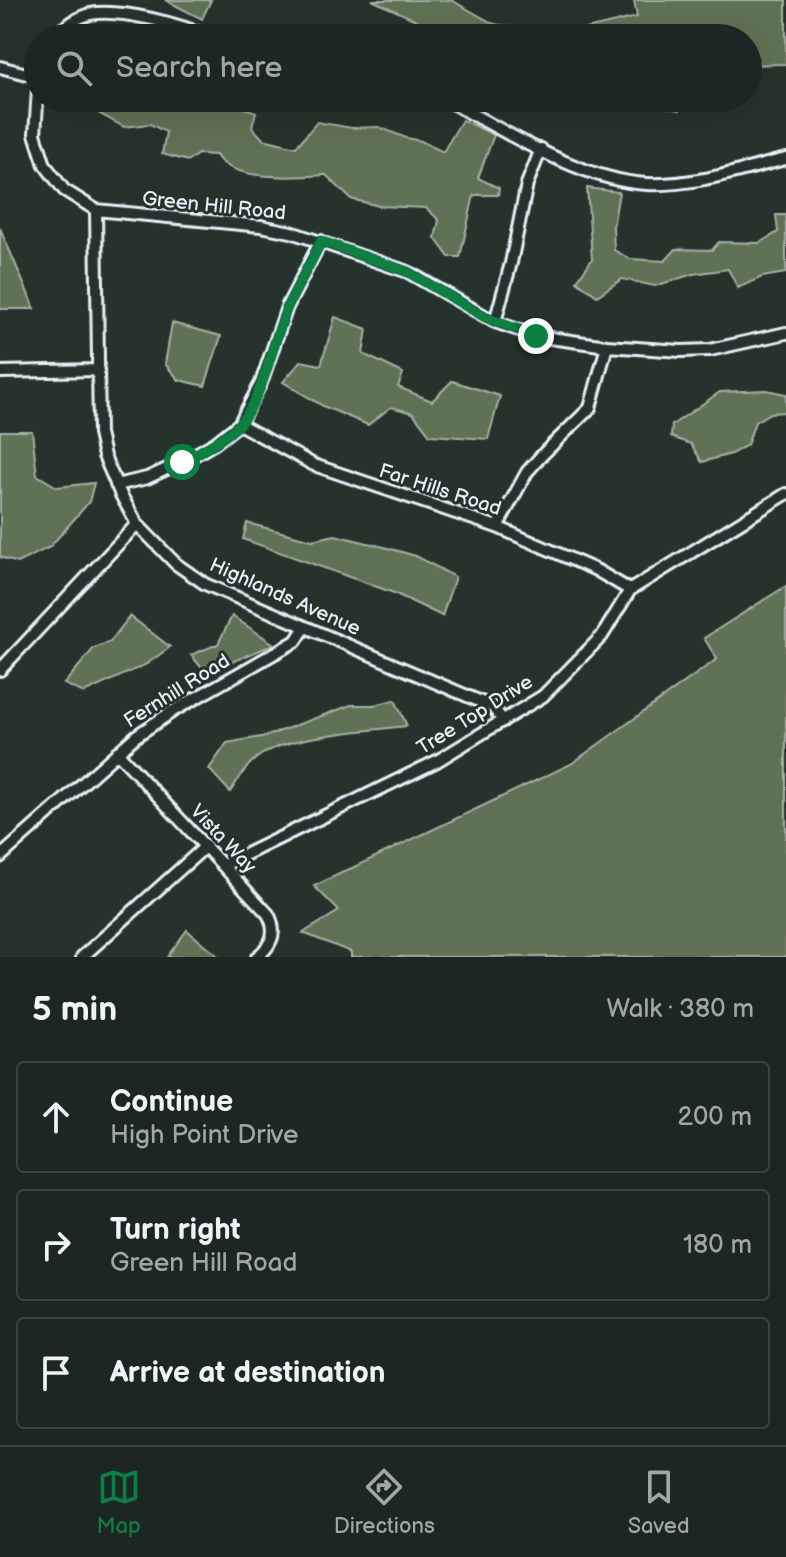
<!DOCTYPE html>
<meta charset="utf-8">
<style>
:root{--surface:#1c2622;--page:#29322f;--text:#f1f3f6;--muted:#a0a5a5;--line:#3a4340;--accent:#0b8043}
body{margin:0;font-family:"Balsamiq Sans",sans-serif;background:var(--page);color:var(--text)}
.stop{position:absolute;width:24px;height:24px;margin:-18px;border:6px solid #0b8043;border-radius:50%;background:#fff}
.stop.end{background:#0b8043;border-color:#fff;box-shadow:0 2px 8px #0008}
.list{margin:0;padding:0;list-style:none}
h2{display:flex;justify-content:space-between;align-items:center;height:104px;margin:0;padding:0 32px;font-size:34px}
h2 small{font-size:26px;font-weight:400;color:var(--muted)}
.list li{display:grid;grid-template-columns:52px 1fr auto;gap:24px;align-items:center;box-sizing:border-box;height:112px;margin:0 16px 16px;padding:0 16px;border:2px solid var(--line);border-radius:8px}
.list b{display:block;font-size:30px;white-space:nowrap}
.list p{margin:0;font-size:26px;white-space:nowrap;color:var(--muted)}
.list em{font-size:26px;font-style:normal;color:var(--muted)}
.icon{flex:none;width:44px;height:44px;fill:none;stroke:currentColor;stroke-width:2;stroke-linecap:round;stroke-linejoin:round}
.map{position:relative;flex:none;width:786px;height:957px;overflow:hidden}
.search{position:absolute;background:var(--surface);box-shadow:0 8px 32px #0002;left:24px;right:24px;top:24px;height:88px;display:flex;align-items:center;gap:20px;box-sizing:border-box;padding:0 28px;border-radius:44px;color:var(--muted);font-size:30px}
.sheet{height:488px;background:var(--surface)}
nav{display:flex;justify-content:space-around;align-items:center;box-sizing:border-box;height:112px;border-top:2px solid var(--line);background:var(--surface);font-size:22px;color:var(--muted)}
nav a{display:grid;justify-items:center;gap:4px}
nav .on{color:var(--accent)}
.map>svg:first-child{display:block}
.green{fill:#607255;stroke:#a4b2a6;stroke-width:2}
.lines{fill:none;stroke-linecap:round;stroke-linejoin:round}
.minor-casing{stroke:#e8f1f8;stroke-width:16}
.minor{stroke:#26332d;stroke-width:10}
.route{stroke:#0b8043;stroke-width:10}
.labels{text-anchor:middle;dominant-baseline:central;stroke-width:6;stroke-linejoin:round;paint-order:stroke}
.street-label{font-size:20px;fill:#e8f1f8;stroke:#26332d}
</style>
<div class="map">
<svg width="786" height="957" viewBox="0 0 786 957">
<rect width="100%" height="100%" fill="#26332d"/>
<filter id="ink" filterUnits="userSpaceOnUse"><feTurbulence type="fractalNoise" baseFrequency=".0125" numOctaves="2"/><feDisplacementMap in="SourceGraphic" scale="16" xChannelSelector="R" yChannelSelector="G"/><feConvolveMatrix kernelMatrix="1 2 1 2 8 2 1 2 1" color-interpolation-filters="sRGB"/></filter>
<g filter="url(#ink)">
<!-- green -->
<path class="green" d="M 165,0 L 211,0 L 202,19 Z
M 372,0 L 451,0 L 494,24 L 565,34 L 637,17 L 634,0 L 786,0 L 786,64 L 748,65 L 748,38 L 455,38 Z
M 54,98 L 162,98 L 182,103 C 206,90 232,104 256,112 L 252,127 L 263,139 L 296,147 L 317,122 L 352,128 L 379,127 L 406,138 L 421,141 L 443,152 L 462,120 L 494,135 L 478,178 L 499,188 L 498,195 L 474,195 L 460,257 L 449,257 L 435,238 L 439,220 L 426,208 L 379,206 L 351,199 L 326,175 C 298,177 231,182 216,155 L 198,154 L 188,161 L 162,154 L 166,132 L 150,124 L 124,127 L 80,103 Z
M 623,98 L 680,98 L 679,110 Z
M 587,188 L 619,192 L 613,227 L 614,250 L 630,259 L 665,261 L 676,249 L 712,250 L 719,242 L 759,243 L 778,232 L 776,215 L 786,215 L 786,273 L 762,277 L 738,288 L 728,269 L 693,274 L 655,286 L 622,279 L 597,296 L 577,281 L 592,259 Z
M 0,228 L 30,298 L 34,309 L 0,309 Z
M 335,317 L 367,329 L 363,354 L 403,373 L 398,387 L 432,401 L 452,381 L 500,396 L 488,439 L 430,435 L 413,413 L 391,407 L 368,425 L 323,406 L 283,382 L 301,361 L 321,365 Z
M 172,323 L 221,336 L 205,386 L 179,380 L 165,364 Z
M 766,390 L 786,394 L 786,412 L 770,413 L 755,422 L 747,445 L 731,454 L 702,462 L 691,444 L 671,437 L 672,425 L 720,392 Z
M 0,431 L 32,431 L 37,475 L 57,487 L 94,483 L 89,502 L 50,547 L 17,563 L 0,557 Z
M 247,523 L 312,540 L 335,535 L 384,547 L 416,556 L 455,577 L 442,616 L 394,593 L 243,539 Z
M 786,586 L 786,957 L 351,957 L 351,952 L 303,933 L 339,911 L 314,886 L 571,764 L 717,659 L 704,638 Z
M 130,616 L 170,647 L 147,664 L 84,693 L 64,684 L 94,648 L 110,642 Z
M 232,616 L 274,644 L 206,673 L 191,655 L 218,644 Z
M 395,700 L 407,726 C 368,731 280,734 252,762 C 243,770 237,782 230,792 L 209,769 L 227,743 L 267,736 L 351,705 L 374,705 Z
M 187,930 L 219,957 L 167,957 Z"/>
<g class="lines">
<!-- minor casing -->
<g class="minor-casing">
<path id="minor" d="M 54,38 C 64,27 75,18 90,14 C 120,8 183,25 211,38
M 0,67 L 38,77
M 38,89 L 35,134 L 45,165 L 64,190 L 96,210 L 261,226 L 291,232 L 408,272 L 495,322 L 536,336 L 607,346 L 681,351 L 710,350 L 786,333
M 443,98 C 501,129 581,181 647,184 C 694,186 741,170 786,159
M 96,210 L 99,434 L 104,456 L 121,495 L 137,524 L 176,564 L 205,584 L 493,707 L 503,721
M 495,322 L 511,263 L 527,184 L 541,149
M 0,372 L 98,370
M 239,424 L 314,465 L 497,527 L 596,570 L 630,590
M 116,485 L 147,478 L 182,462 L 215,443 L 239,424 L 261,383 L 287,307 L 321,241
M 497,527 L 527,472 L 542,455 L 590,408 L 607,346
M 0,670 L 137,524
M 117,752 L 268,914 C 278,932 272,945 257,957
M 0,857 L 136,736 L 173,711 L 296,641 L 305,627
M 224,865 L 437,761 L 543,696 L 602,636 L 630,590 L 786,494
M 82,957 L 206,846"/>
</g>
<!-- minor -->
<use href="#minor" class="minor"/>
</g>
</g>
<g class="lines" filter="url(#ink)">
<!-- route -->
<path class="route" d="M 182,462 C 201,451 224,440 239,424 C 265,396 272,343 287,308 C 297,285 311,265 321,241 L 408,272 L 484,317 L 536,336"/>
</g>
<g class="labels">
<!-- street labels -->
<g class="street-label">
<text transform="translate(214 206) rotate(6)">Green Hill Road</text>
<text transform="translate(440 490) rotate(18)">Far Hills Road</text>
<text transform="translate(285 597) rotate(24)">Highlands Avenue</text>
<text transform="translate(177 691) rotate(-32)">Fernhill Road</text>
<text transform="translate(475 715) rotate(-32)">Tree Top Drive</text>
<text transform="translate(223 839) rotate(47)">Vista Way</text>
</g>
</g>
</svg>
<div class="stop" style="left:182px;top:462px"></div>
<div class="stop end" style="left:536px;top:336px"></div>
<div class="search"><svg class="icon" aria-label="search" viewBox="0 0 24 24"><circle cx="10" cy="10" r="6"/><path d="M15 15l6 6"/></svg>Search here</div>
</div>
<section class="sheet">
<h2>5 min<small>Walk · 380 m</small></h2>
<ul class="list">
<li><svg class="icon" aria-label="ahead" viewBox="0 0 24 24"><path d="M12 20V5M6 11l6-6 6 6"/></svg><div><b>Continue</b><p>High Point Drive</p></div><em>200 m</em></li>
<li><svg class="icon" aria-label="right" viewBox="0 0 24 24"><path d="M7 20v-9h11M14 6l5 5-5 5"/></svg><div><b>Turn right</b><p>Green Hill Road</p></div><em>180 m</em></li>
<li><svg class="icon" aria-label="arrive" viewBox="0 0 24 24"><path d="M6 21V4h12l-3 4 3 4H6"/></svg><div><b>Arrive at destination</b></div></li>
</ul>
</section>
<nav>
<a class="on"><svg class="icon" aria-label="map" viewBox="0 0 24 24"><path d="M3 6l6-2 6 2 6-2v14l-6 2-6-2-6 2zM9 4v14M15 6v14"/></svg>Map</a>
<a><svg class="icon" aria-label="directions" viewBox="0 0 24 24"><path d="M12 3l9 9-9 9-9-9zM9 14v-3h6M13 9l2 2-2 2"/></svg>Directions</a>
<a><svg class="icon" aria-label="saved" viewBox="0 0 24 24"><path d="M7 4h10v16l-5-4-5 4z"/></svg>Saved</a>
</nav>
